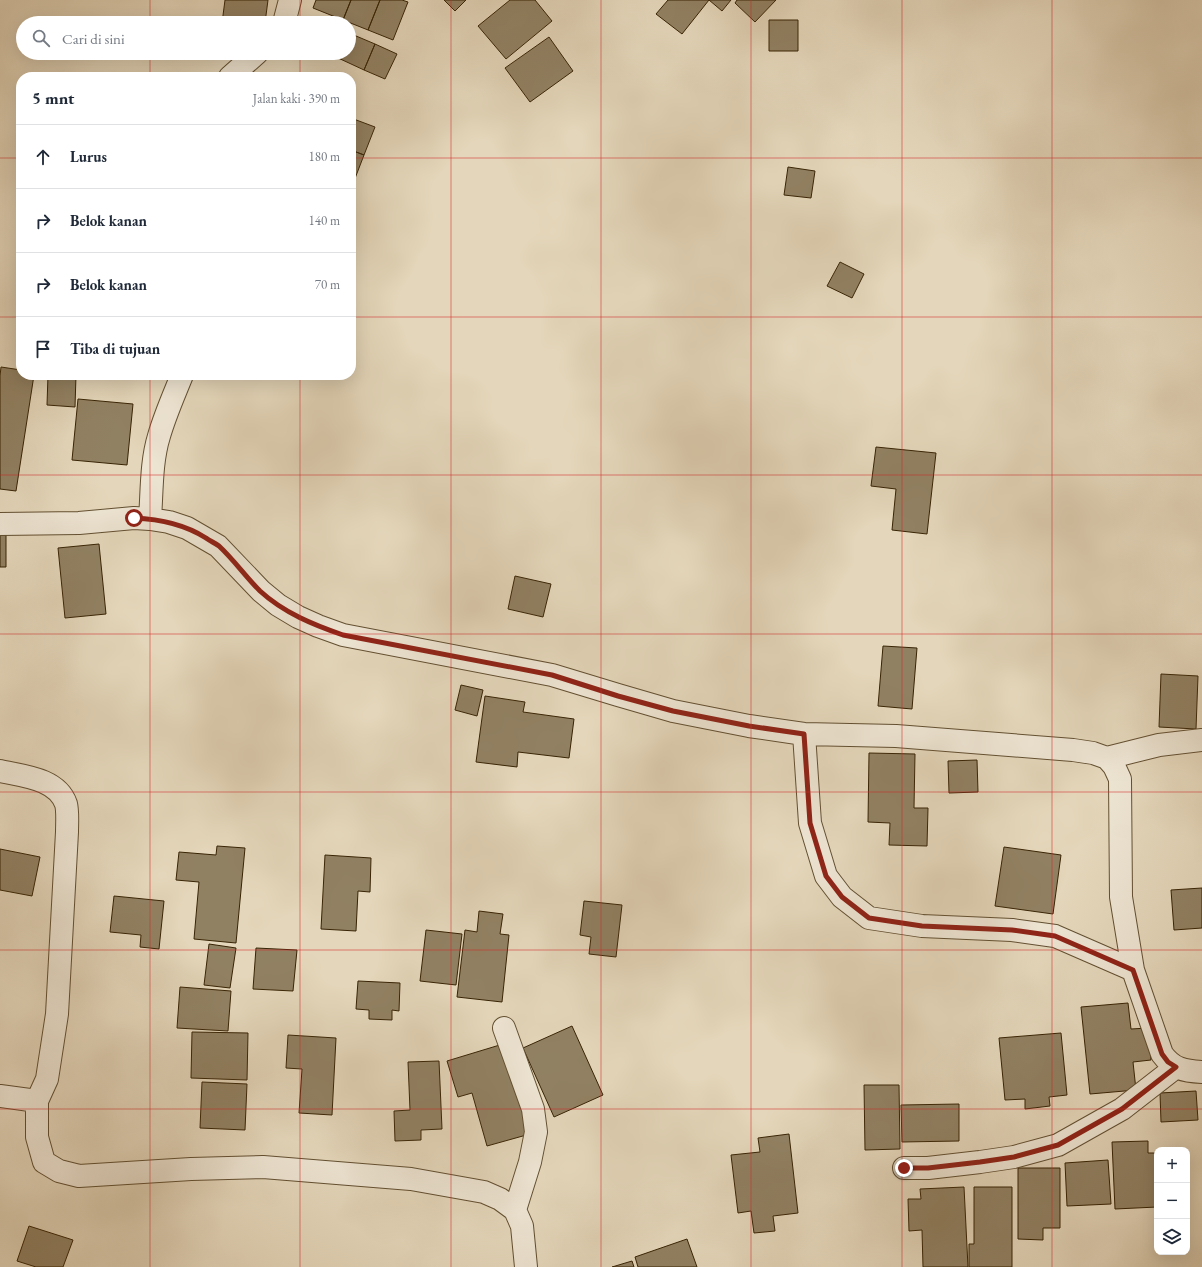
<!DOCTYPE html>
<html lang="id">
<meta charset="utf-8">
<style>
:root{--surface:#fff;--page:#f2f2f3;--text:#1f2937;--muted:#747a83;--line:#e0e1e3}
body{margin:0;font-family:"EB Garamond",serif;background:var(--page);color:var(--text)}
.controls{position:absolute;right:12px;bottom:12px;display:grid;overflow:hidden;border-radius:8px;box-shadow:0 4px 16px #0002}
.controls button{width:36px;height:36px;display:grid;place-items:center;padding:0;border:0;border-bottom:1px solid var(--line);background:var(--surface);color:var(--text);font:20px sans-serif}
.stop{position:absolute;width:12px;height:12px;margin:-9px;border:3px solid #8f2418;border-radius:50%;background:#fff}
.stop.end{background:#8f2418;border-color:#fff;box-shadow:0 1px 4px #0008}
.list{margin:0;padding:0;list-style:none}
h2{display:flex;justify-content:space-between;align-items:center;height:52px;margin:0;padding:0 16px;font-size:17px}
h2 small{font-size:13px;font-weight:400;color:var(--muted)}
.list li{display:grid;grid-template-columns:26px 1fr auto;gap:12px;align-items:center;box-sizing:border-box;height:64px;padding:0 16px;border-top:1px solid var(--line)}
.list b{display:block;font-size:15px;white-space:nowrap}
.list em{font-size:13px;font-style:normal;color:var(--muted)}
.icon{flex:none;width:22px;height:22px;fill:none;stroke:currentColor;stroke-width:2;stroke-linecap:round;stroke-linejoin:round}
.map{position:relative;flex:none;width:1202px;height:1267px;overflow:hidden}
.search{position:absolute;background:var(--surface);box-shadow:0 4px 16px #0002;left:16px;top:16px;width:340px;height:44px;display:flex;align-items:center;gap:10px;box-sizing:border-box;padding:0 14px;border-radius:22px;color:var(--muted);font-size:15px}
.panel{position:absolute;background:var(--surface);box-shadow:0 4px 16px #0002;left:16px;top:72px;width:340px;height:308px;border-radius:16px}
.map>svg:first-child{display:block}
.building{fill:#918163;stroke:#382405}
.lines{fill:none;stroke-linecap:round;stroke-linejoin:round}
.street-casing{stroke:#635032;stroke-width:24}
.street{stroke:#ede4d2;stroke-width:22}
.route{stroke:#8f2418;stroke-width:5}
.grid{fill:none;stroke:#d62828;stroke-width:1;stroke-opacity:0.55}
</style>
<div class="map">
<svg width="1202" height="1267" viewBox="0 0 1202 1267">
<rect width="100%" height="100%" fill="#e4d6ba"/>
<filter id="stains"><feTurbulence type="fractalNoise" baseFrequency=".005" numOctaves="4"/><feColorMatrix values="0 0 0 0 .2 0 0 0 0 .09 0 0 0 0 .02 0 0 0 .5 -.17"/></filter>
<radialGradient id="worn" r=".72"><stop offset=".6" stop-color="#630" stop-opacity="0"/><stop offset="1" stop-color="#630" stop-opacity=".3"/></radialGradient>
<!-- building -->
<path class="building" d="M 225,0 L 268,0 L 265,23 L 222,23 Z
M 316,0 L 351,0 L 343,20 L 313,8 Z
M 351,0 L 380,0 L 368,30 L 343,20 Z
M 380,0 L 402,0 L 408,2 L 393,40 L 368,30 Z
M 444,0 L 466,0 L 455,11 Z
M 510,0 L 535,0 L 552,21 L 506,59 L 478,26 Z
M 668,0 L 731,0 L 722,11 L 709,0 L 682,34 L 656,14 Z
M 737,0 L 776,0 L 755,22 L 735,3 Z
M 769,20 L 798,20 L 798,51 L 769,51 Z
M 349,33 L 375,44 L 364,70 L 336,57 L 338,53 L 349,53 Z
M 549,37 L 573,71 L 530,102 L 505,68 Z
M 375,44 L 397,54 L 385,79 L 364,70 Z
M 351,118 L 375,127 L 364,155 L 351,150 Z
M 351,150 L 364,155 L 354,181 L 351,179 Z
M 788,167 L 815,171 L 811,198 L 784,195 Z
M 840,262 L 864,274 L 852,298 L 827,286 Z
M 1,367 L 21,370 L 21,375 L 34,375 L 16,491 L 0,489 L 0,376 Z
M 48,375 L 76,375 L 75,407 L 47,405 Z
M 78,399 L 133,404 L 127,465 L 72,460 Z
M 876,447 L 936,453 L 927,534 L 892,530 L 896,489 L 871,486 Z
M 0,534 L 6,534 L 6,567 L 0,567 Z
M 99,544 L 106,614 L 65,618 L 58,548 Z
M 515,576 L 551,584 L 543,617 L 508,609 Z
M 883,646 L 917,648 L 912,709 L 878,706 Z
M 1161,674 L 1198,676 L 1196,729 L 1159,727 Z
M 461,685 L 483,690 L 477,716 L 455,710 Z
M 485,696 L 525,702 L 523,712 L 574,719 L 569,758 L 518,752 L 517,767 L 476,762 Z
M 869,753 L 915,754 L 914,808 L 928,808 L 927,846 L 889,845 L 890,823 L 868,822 Z
M 977,760 L 978,792 L 949,793 L 948,761 Z
M 217,846 L 245,848 L 236,943 L 194,939 L 199,882 L 176,880 L 179,852 L 216,855 Z
M 1004,847 L 1061,855 L 1053,914 L 995,906 Z
M 0,849 L 40,857 L 32,896 L 0,890 Z
M 325,855 L 371,858 L 370,892 L 358,891 L 356,931 L 321,929 Z
M 1202,888 L 1202,928 L 1174,930 L 1171,890 Z
M 114,896 L 164,901 L 159,949 L 140,947 L 141,935 L 110,932 Z
M 584,901 L 622,905 L 616,957 L 589,954 L 591,937 L 580,935 Z
M 479,911 L 503,914 L 500,934 L 509,935 L 502,1002 L 457,997 L 465,930 L 477,932 Z
M 426,930 L 462,934 L 456,985 L 420,981 Z
M 209,944 L 236,948 L 230,988 L 204,985 Z
M 256,948 L 297,950 L 293,991 L 253,989 Z
M 358,981 L 400,983 L 399,1011 L 392,1010 L 392,1020 L 369,1019 L 369,1010 L 356,1009 Z
M 180,987 L 231,991 L 228,1031 L 177,1028 Z
M 1128,1003 L 1131,1029 L 1148,1028 L 1151,1060 L 1133,1062 L 1136,1090 L 1090,1094 L 1081,1007 Z
M 572,1026 L 603,1095 L 554,1117 L 523,1048 Z
M 192,1032 L 248,1033 L 247,1080 L 191,1078 Z
M 1061,1033 L 1067,1095 L 1049,1097 L 1050,1106 L 1025,1109 L 1025,1099 L 1005,1100 L 999,1038 Z
M 288,1035 L 336,1038 L 332,1115 L 299,1113 L 302,1069 L 286,1068 Z
M 503,1044 L 530,1134 L 487,1146 L 472,1093 L 458,1097 L 447,1061 Z
M 439,1061 L 442,1129 L 421,1130 L 421,1140 L 395,1141 L 394,1111 L 410,1110 L 408,1062 Z
M 202,1082 L 247,1084 L 245,1130 L 200,1128 Z
M 864,1085 L 899,1085 L 900,1149 L 865,1150 Z
M 1196,1091 L 1198,1120 L 1161,1122 L 1160,1093 Z
M 959,1104 L 959,1141 L 902,1142 L 901,1105 Z
M 789,1134 L 798,1213 L 773,1216 L 775,1231 L 754,1233 L 751,1211 L 738,1213 L 731,1155 L 760,1152 L 758,1138 Z
M 1148,1141 L 1148,1153 L 1157,1153 L 1157,1207 L 1115,1209 L 1112,1142 Z
M 1108,1160 L 1111,1204 L 1067,1206 L 1065,1163 Z
M 1018,1168 L 1060,1168 L 1060,1228 L 1043,1228 L 1043,1240 L 1018,1239 Z
M 964,1187 L 968,1267 L 923,1267 L 922,1230 L 909,1231 L 908,1199 L 921,1199 L 920,1189 Z
M 974,1187 L 1012,1187 L 1012,1267 L 969,1267 L 969,1244 L 974,1244 Z
M 29,1226 L 73,1240 L 63,1267 L 36,1267 L 17,1261 Z
M 687,1239 L 697,1267 L 638,1267 L 635,1257 Z
M 632,1261 L 634,1267 L 612,1267 Z"/>
<g class="lines">
<!-- street casing -->
<g class="street-casing">
<path id="street" d="M 284,23 L 290,0
M 230,77 L 257,53
M 150,519 C 152,491 151,462 159,436 C 165,415 174,395 182,375
M 0,524 L 79,523 L 134,518 L 150,519 L 169,522 L 187,528 L 218,546 L 261,591 L 278,605 L 298,617 L 318,626 L 343,635 L 552,675 L 618,695 L 673,711 L 749,726 L 804,734 L 896,736 L 1073,750 L 1093,753 L 1107,758 L 1159,745 L 1202,740
M 804,734 L 810,823 L 826,876 L 842,897 L 869,918 L 922,926 L 1012,930 L 1055,936 L 1133,970
M 1107,758 L 1114,766 L 1120,779 L 1121,897 L 1133,970 L 1162,1054 C 1173,1069 1184,1071 1202,1072
M 0,771 C 22,776 57,778 66,804 C 68,811 67,824 67,832 L 57,1014 L 47,1079 L 37,1101 L 0,1096
M 504,1028 L 533,1109 L 536,1132 L 530,1162 L 515,1210
M 37,1101 L 37,1137 L 44,1162 L 59,1171 L 79,1176 L 191,1169 L 263,1167 L 411,1179 L 484,1192 L 500,1199 L 515,1210 L 522,1226 L 526,1267
M 904,1168 L 928,1168 L 980,1162 L 1014,1157 L 1058,1145 L 1122,1109 L 1176,1067"/>
</g>
<!-- street -->
<use href="#street" class="street"/>
</g>
<g class="lines">
<!-- route -->
<path class="route" d="M 134,518 C 160,519 184,524 206,538 C 210,541 215,543 219,546 C 234,560 246,577 260,591 C 284,613 314,625 343,635 L 552,675 L 618,696 L 673,711 L 749,726 L 804,734 L 810,823 L 826,876 L 842,897 L 869,918 L 922,926 L 1012,930 L 1055,936 L 1133,970 L 1162,1054 L 1168,1062 L 1176,1067 L 1122,1109 L 1058,1145 L 1014,1157 L 980,1162 L 928,1168 L 904,1168"/>
</g>
<!-- grid -->
<path class="grid" d="M 150,0 L 150,23M 300,0 L 300,23M 451,0 L 451,1267M 601,0 L 601,1267M 751,0 L 751,1267M 902,0 L 902,1267M 1052,0 L 1052,1267M 150,53 L 150,77M 300,53 L 300,77M 0,158 L 21,158M 351,158 L 1202,158M 0,317 L 21,317M 351,317 L 1202,317M 150,375 L 150,1267M 300,375 L 300,1267M 0,475 L 1202,475M 0,634 L 1202,634M 0,792 L 1202,792M 0,950 L 1202,950M 0,1109 L 1202,1109"/>
<rect width="100%" height="100%" filter="url(#stains)"/>
<rect width="100%" height="100%" fill="url(#worn)"/>
</svg>
<div class="controls">
<button>+</button>
<button>−</button>
<button><svg class="icon" aria-label="layers" viewBox="0 0 24 24"><path d="M12 4l9 5-9 5-9-5zM3 14l9 5 9-5"/></svg></button>
</div>
<div class="stop" style="left:134px;top:518px"></div>
<div class="stop end" style="left:904px;top:1168px"></div>
<div class="search"><svg class="icon" aria-label="search" viewBox="0 0 24 24"><circle cx="10" cy="10" r="6"/><path d="M15 15l6 6"/></svg>Cari di sini</div>
<section class="panel">
<h2>5 mnt<small>Jalan kaki · 390 m</small></h2>
<ul class="list">
<li><svg class="icon" aria-label="ahead" viewBox="0 0 24 24"><path d="M12 20V5M6 11l6-6 6 6"/></svg><div><b>Lurus</b></div><em>180 m</em></li>
<li><svg class="icon" aria-label="right" viewBox="0 0 24 24"><path d="M7 20v-9h11M14 6l5 5-5 5"/></svg><div><b>Belok kanan</b></div><em>140 m</em></li>
<li><svg class="icon" aria-label="right" viewBox="0 0 24 24"><path d="M7 20v-9h11M14 6l5 5-5 5"/></svg><div><b>Belok kanan</b></div><em>70 m</em></li>
<li><svg class="icon" aria-label="arrive" viewBox="0 0 24 24"><path d="M6 21V4h12l-3 4 3 4H6"/></svg><div><b>Tiba di tujuan</b></div></li>
</ul>
</section>
</div>
